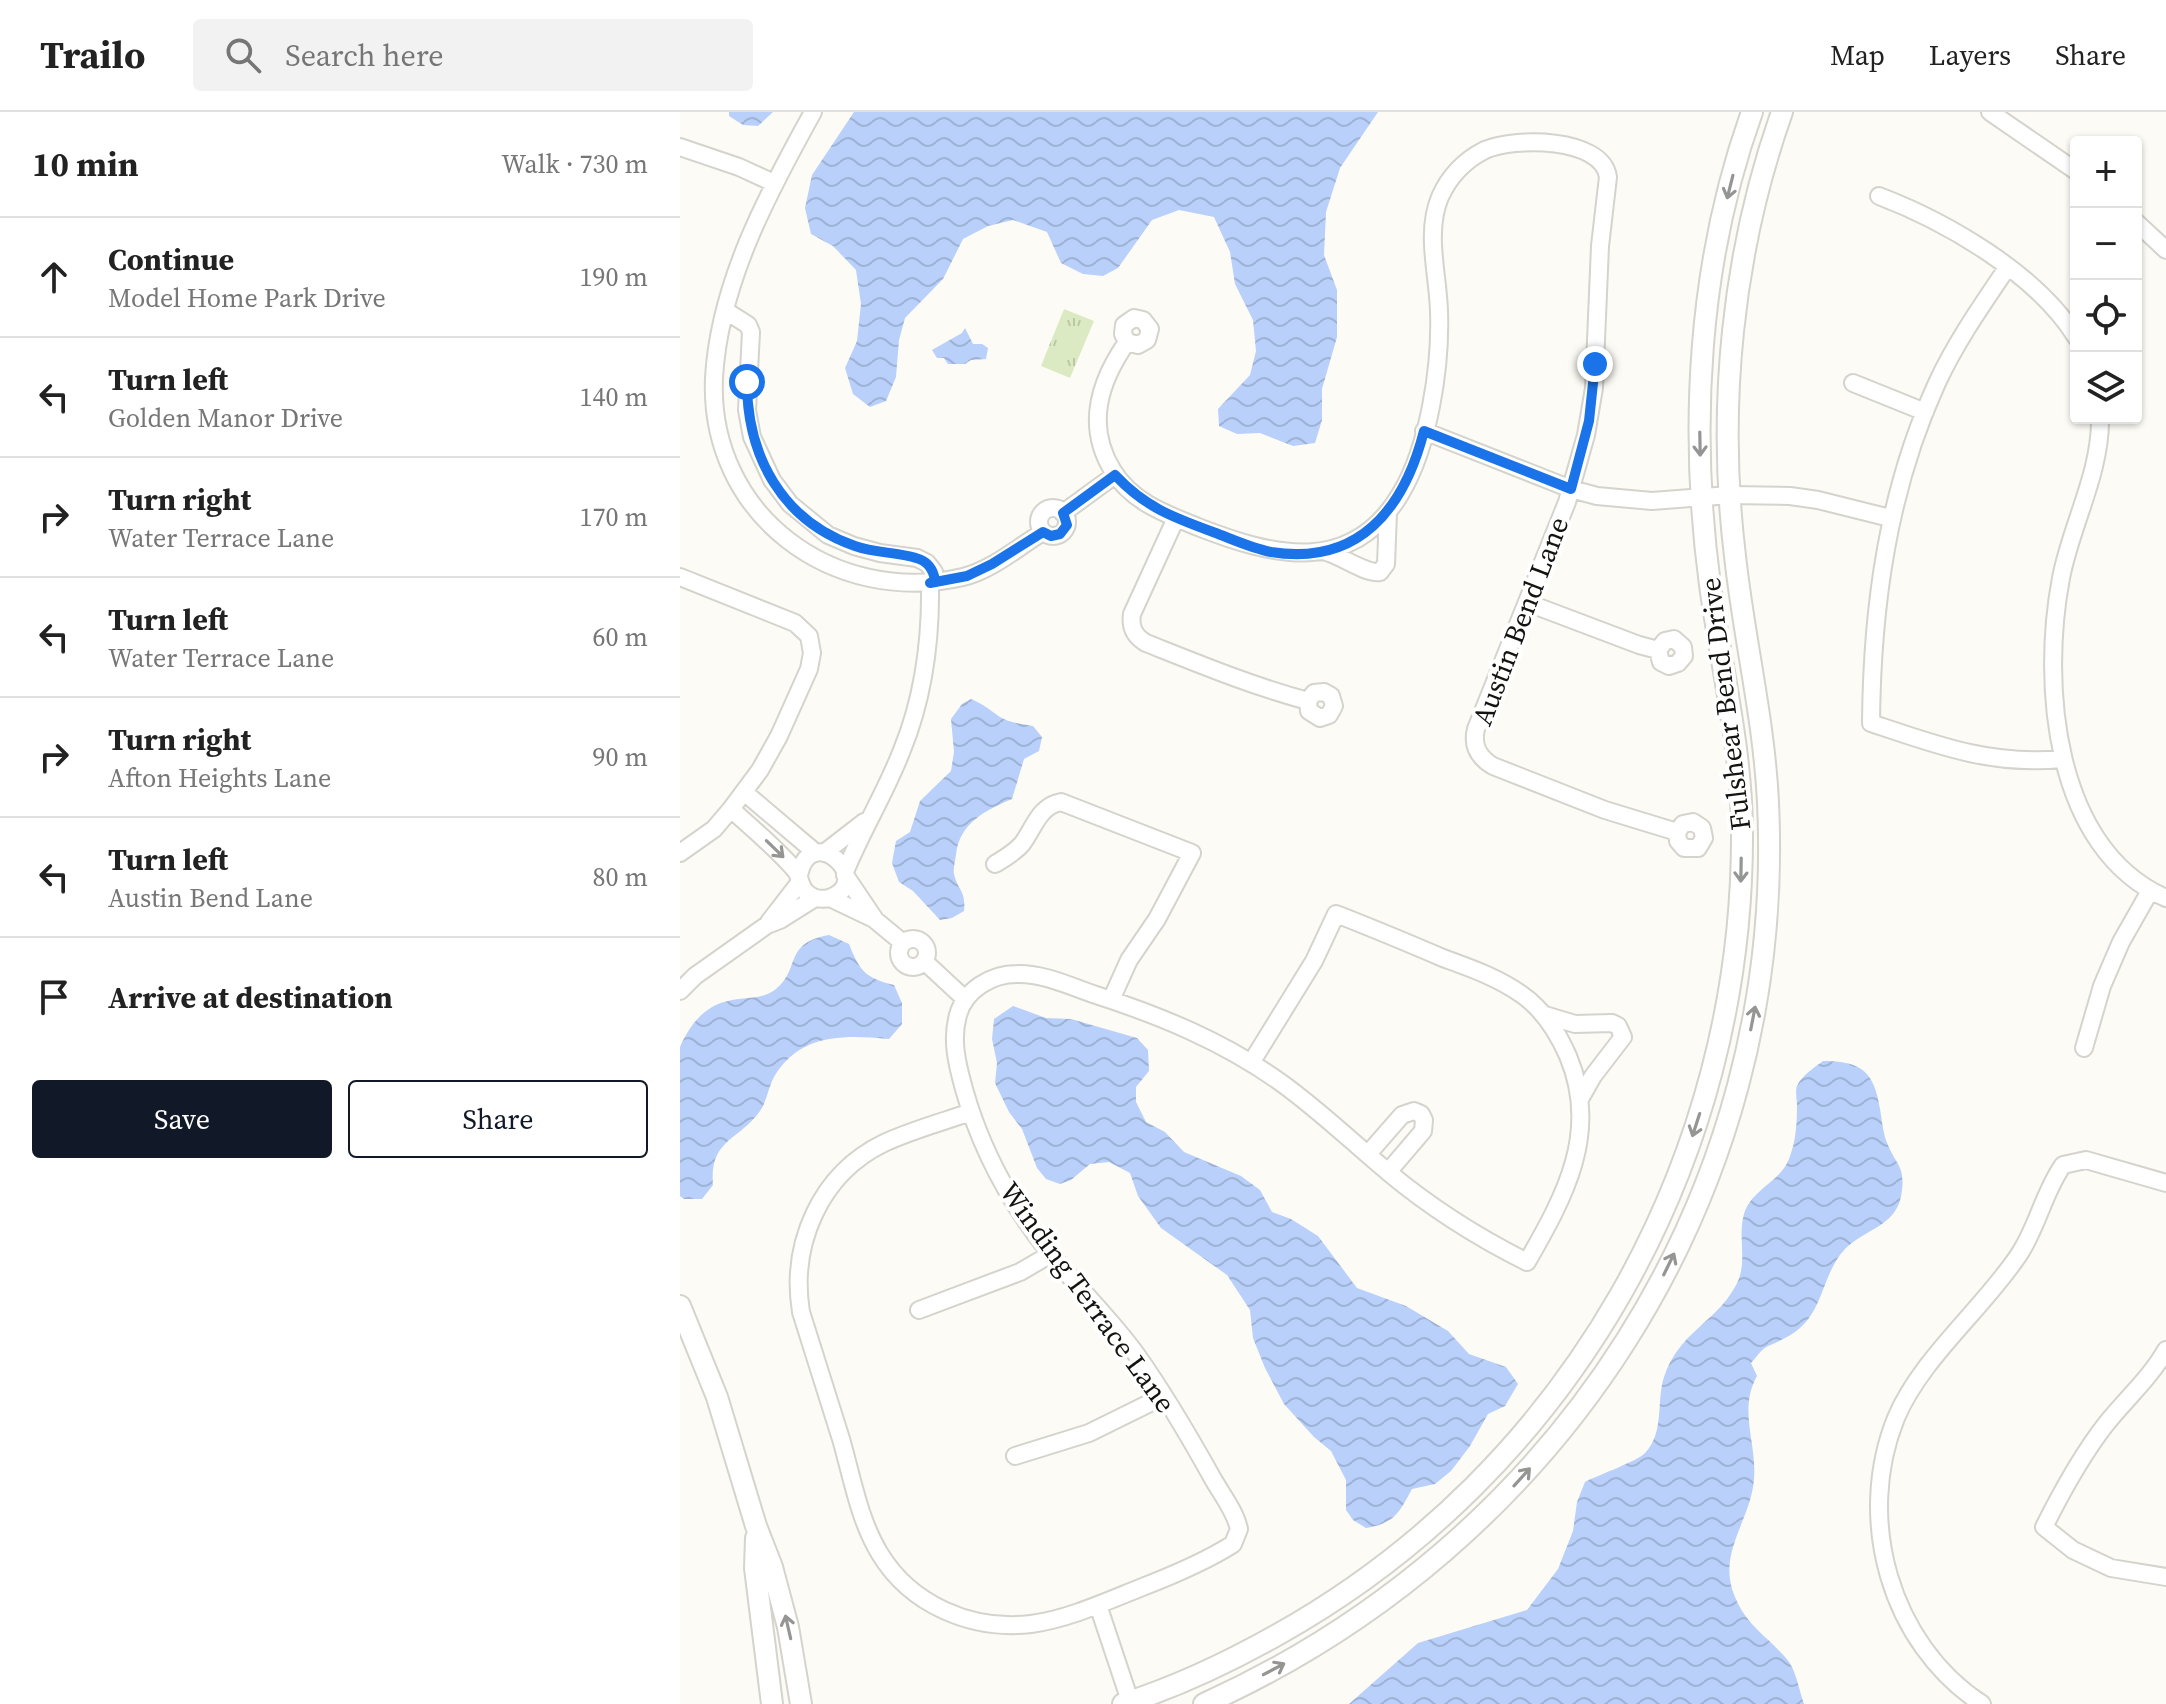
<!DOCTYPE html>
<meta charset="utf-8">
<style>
:root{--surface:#fff;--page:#f2f2f2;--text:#222;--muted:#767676;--line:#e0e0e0;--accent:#111827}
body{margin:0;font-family:"Source Serif 4",serif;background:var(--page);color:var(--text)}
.controls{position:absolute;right:24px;top:24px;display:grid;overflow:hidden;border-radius:8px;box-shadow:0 2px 6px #0004}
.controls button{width:72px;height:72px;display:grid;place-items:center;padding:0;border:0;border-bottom:2px solid var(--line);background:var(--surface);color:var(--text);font:40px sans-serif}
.stop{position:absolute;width:24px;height:24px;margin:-18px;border:6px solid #1a73e8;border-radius:50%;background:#fff}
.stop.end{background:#1a73e8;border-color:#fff;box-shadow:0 2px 8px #0008}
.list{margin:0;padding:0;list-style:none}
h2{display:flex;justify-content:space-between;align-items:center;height:104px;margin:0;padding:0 32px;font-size:34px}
h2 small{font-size:26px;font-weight:400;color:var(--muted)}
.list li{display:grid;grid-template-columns:52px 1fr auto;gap:24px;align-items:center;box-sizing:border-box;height:120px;padding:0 32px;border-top:2px solid var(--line)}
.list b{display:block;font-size:30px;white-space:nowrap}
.list p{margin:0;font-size:26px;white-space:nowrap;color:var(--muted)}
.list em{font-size:26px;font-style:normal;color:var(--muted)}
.actions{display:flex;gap:16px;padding:24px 32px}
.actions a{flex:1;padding:18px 0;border:2px solid var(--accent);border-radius:8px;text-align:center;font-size:28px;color:var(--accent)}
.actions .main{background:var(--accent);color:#fff}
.icon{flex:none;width:44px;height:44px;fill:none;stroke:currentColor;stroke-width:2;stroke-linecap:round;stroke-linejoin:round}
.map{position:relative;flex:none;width:1486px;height:1592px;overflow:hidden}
header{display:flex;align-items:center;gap:48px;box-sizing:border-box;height:112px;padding:0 40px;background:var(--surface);border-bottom:2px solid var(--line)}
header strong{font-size:38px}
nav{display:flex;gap:44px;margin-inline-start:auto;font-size:28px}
.search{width:560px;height:72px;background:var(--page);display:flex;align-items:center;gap:20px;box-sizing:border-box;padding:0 28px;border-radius:8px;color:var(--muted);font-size:30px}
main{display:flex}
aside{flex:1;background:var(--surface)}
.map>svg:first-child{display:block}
.grass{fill:url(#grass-tufts)}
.water{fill:url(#water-waves)}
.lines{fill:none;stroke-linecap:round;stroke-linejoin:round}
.minor-casing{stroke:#d4d3cc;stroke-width:20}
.major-casing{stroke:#d4d3cc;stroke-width:24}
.minor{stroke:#fff;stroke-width:16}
.major{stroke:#fff;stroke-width:20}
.oneway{stroke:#959593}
.route{stroke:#1a73e8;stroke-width:10}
.labels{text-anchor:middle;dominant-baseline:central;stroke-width:8;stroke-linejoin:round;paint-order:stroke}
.street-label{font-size:28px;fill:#131310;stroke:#fff}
</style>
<header>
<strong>Trailo</strong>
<div class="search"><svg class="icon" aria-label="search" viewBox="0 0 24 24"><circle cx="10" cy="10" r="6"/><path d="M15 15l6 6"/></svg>Search here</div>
<nav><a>Map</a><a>Layers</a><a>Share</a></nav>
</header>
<main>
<aside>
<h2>10 min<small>Walk · 730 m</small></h2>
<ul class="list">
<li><svg class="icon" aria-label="ahead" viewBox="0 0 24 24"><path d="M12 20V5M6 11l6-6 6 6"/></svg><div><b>Continue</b><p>Model Home Park Drive</p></div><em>190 m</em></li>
<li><svg class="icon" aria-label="left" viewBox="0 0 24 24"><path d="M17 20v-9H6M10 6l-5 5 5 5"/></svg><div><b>Turn left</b><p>Golden Manor Drive</p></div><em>140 m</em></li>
<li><svg class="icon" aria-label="right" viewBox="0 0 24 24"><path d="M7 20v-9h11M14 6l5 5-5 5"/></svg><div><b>Turn right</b><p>Water Terrace Lane</p></div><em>170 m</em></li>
<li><svg class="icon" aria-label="left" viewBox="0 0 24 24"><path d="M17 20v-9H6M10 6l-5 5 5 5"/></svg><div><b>Turn left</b><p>Water Terrace Lane</p></div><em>60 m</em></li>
<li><svg class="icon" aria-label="right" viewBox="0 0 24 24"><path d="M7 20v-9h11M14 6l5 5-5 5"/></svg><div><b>Turn right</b><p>Afton Heights Lane</p></div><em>90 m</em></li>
<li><svg class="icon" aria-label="left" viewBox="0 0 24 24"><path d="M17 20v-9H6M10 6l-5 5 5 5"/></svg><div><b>Turn left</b><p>Austin Bend Lane</p></div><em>80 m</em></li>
<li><svg class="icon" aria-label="arrive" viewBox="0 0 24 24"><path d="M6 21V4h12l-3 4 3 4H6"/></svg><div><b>Arrive at destination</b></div></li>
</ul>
<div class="actions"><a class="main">Save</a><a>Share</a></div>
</aside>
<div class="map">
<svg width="1486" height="1592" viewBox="0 0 1486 1592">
<defs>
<pattern id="grass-tufts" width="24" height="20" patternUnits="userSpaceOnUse" patternTransform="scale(2)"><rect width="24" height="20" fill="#dbeac2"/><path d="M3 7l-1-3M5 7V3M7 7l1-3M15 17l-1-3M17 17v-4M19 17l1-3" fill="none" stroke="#bbc8a6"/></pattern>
<pattern id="water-waves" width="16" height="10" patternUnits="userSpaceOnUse" patternTransform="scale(2)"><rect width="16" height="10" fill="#b9d0fa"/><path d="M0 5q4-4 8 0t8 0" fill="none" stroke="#9eb2d5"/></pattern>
</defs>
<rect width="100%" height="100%" fill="#fdfbf5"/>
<!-- grass -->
<path class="grass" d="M 384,197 L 414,209 L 390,266 L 361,254 Z"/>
<!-- water -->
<path class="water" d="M 49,0 L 93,0 L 78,14 L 63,13 L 49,4 Z
M 174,0 L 698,0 L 660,56 L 646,100 L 644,143 L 657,178 L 657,225 L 642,277 L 642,308 L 635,331 L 613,334 L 580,321 L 557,322 L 539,314 L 538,297 L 570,263 L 576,239 L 573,208 L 555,172 L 550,140 L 534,105 L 499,98 L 472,108 L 438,156 L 423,164 L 403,162 L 381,151 L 367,120 L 333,108 L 308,114 L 283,127 L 263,167 L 225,206 L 219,228 L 216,265 L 206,289 L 190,295 L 173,282 L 165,256 L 177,229 L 181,192 L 176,158 L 153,134 L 131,122 L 125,96 L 132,63 Z
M 285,216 L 293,232 L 302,232 L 308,236 L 306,247 L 291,248 L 285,252 L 268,252 L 264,246 L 257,246 L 252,238 L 282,221 Z
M 291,587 C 303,592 310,598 320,605 C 330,611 342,612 353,614 L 362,625 L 359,639 L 344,647 L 332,687 C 306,698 279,711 276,743 C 275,749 273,757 274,762 C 278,779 286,778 284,799 L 272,806 L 260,808 L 233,779 L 219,770 L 212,751 L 216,729 L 230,720 L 240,689 L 271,659 L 274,640 L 271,607 L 282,592 Z
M 149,823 L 169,832 C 180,860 186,866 214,873 L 222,891 L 222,912 L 209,927 C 164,923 120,921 94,965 C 88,976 87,989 80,999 C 59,1029 29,1027 33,1073 L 22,1087 L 4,1087 L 0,1084 L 0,935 C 9,914 24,894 48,889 C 63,885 83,888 96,877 C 121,857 103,831 149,823 Z
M 333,894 L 366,906 L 391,907 L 457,926 L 468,938 L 469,959 L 456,975 L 456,990 L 466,1010 L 485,1020 L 504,1040 L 561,1064 L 580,1078 L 592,1100 L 611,1107 L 638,1124 L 677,1176 L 726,1194 L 768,1219 L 789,1242 L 826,1255 L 838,1272 L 825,1294 L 808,1302 L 790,1334 L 771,1359 L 755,1372 L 732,1377 C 719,1401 715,1411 686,1416 L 673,1408 L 666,1398 L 666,1368 L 651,1339 L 634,1325 L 604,1292 L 585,1256 L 573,1226 L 570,1198 L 547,1163 L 481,1116 L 458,1084 L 450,1061 L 429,1050 L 410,1052 L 391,1068 L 380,1072 L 366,1067 L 357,1056 L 342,1017 L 329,1000 L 315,971 L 317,951 L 312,927 L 314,907 Z
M 1143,949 C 1181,949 1194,959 1200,997 C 1202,1008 1203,1023 1208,1033 C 1215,1051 1225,1054 1222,1078 C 1219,1114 1186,1116 1165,1137 C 1143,1160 1144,1195 1120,1216 C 1110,1225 1099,1229 1088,1234 C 1081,1237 1076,1246 1071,1251 L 1077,1264 C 1058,1298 1077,1331 1074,1367 C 1071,1409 1036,1441 1055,1485 C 1067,1514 1087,1524 1106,1546 C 1116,1557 1119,1578 1124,1592 L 669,1592 L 738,1531 L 847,1498 L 878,1457 L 893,1419 L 897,1390 L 905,1370 C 918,1363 958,1349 965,1341 C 985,1320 976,1289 984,1265 C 999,1220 1034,1212 1055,1175 C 1069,1152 1057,1126 1064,1102 C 1071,1078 1100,1070 1109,1047 C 1116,1029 1117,1012 1117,993 C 1117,988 1115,979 1117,974 C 1121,964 1135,955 1143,949 Z"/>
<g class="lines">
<!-- minor casing -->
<g class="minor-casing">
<path id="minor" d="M 133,0 C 88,81 39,172 34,266 C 28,403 154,495 283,465 C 312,458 338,435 363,420
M 1310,0 L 1396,59
M 0,35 L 59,55 L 94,71
M 1199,84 C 1267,110 1357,162 1396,225
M 1456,110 L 1486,138
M 1327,156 C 1302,193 1276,230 1257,271 C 1208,378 1192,493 1191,611 C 1256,633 1312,654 1382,647
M 46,199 L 68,213 L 71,220 L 67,298 L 72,325 L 92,368 L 110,392 L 148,423 L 174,434 L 200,441 L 237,446 L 247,451 L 254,460 L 255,468 L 250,471 C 251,528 244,584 222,638 C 206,680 182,718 165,760
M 447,230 L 458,233 L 467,228 L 470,217 L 463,208 L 454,206 L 444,213 L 443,222 L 447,230 C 419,270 405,314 433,359 C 452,390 486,402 518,415 C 592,444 672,465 721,381 C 749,334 761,254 759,199 C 758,162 745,121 760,85 C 769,65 785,48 805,38 C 834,25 922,25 928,65 L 920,134 L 914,276 L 906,323 L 887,390 L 796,617 C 792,633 798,645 813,654 L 925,698 L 997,720 L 998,729 L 1004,736 L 1018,736 L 1024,726 L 1022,716 L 1013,710 L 1003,712 L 997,720
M 1173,271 L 1245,300
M 1420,306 C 1421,361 1391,413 1381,466 C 1361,571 1373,737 1486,786
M 744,319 L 891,377 L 917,384 L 972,389 L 1050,383 L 1110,384 L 1138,388 L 1210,406
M359 410a14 14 0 1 1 28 0a14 14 0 1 1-28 0Z
M 383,401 L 435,363
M 496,406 L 452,502 C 450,515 454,524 466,531 C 519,552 572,574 628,589 L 634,581 L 644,580 L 651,584 L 654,594 L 649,603 L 640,606 L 629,599 L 628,589
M 643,439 C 661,443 684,462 700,460 L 706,452 L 708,401
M 0,465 L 115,511 L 129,524 L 132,541 L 129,557 L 99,624 L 80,658 L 51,697 L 34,717 L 0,741
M 848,491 L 959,533 L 978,538 L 985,529 L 994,527 L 1003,535 L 1004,544 L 998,551 L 989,554 L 981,550 L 978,538
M 64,680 L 136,741
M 51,697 C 73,717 95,735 115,758 C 121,765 119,773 126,780 C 132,786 141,788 149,786 C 197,770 131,707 119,763
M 144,741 L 184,710
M 315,752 C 325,746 334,741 342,732 C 354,716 359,694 381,690 L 512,741 L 477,807 L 449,848 L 431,888
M 165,763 L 194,806
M 150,786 L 194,807 L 223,831
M 89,810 L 120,770
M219 841a14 14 0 1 1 28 0a14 14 0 1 1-28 0Z
M 244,849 L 285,887
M 0,879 L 15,864 L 87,813 L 100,808 L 135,786
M 865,903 L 895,912 L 932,911 L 938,914 L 943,925 L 913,964 L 900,987
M 1404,936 L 1422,874 L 1441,830 L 1470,779
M 291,1000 C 262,1010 232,1018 204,1031 C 140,1062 110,1132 121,1200 C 134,1242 148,1285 161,1327 C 172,1365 179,1408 200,1442 C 231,1493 292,1519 351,1512 C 388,1507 425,1490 460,1476 C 491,1464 525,1450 553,1432 L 559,1417 C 555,1399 542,1383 533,1367 C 509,1324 484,1281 456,1242 C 430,1206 397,1175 369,1140 C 330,1091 301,1038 284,977 C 277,952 271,928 278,903 C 285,878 311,862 337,862 C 363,861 392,875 416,883 C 481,904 544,930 600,970 C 638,997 672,1030 708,1060 C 750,1095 797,1125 847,1150 C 885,1084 920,1020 888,944 C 877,919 863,897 841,882 C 817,865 790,856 763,846 C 728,831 692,816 656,802 L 634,849 L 571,951
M 688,1042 L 722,1003 L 734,999 L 741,1002 L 744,1008 L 743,1019 L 708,1060
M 239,1198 L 340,1160 L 371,1142
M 1486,1238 C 1470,1266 1446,1287 1426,1312 C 1401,1344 1382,1379 1364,1415 L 1393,1438 L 1431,1456 L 1486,1465
M 335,1344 L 409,1321 L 484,1284
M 418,1493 L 451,1592
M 1302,1592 C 1210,1532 1175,1407 1216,1306 C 1241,1246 1305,1195 1340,1141 C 1358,1113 1364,1080 1383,1053 L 1406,1048 L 1486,1071"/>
</g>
<!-- major casing -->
<g class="major-casing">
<path id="major" d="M 0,1194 L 37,1285 L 76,1414 L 92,1455 L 108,1515 L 121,1592
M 76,1426 L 75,1456 L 92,1592
M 443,1592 C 496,1575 549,1550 597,1523 C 889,1360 1065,1049 1062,716 C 1061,634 1041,554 1030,473 C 1009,316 1018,150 1072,0
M 524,1592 C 879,1432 1107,1083 1088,690 C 1084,607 1064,527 1055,444 C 1037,296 1052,141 1102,0"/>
</g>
<!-- minor -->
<use href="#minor" class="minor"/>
<!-- major -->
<use href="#major" class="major"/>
</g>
<!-- one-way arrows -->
<defs><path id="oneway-shaft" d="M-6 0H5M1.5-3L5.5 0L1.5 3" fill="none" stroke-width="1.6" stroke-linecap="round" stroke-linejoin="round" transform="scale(2)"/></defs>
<g class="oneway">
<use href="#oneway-shaft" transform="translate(1050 75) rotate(104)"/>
<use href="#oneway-shaft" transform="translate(1020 332) rotate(89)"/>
<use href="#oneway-shaft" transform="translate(95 737) rotate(44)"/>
<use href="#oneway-shaft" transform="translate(1061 758) rotate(91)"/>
<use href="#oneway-shaft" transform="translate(1073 906) rotate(-79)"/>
<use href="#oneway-shaft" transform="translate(1016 1013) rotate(108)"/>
<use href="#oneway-shaft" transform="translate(989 1152) rotate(-64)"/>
<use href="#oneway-shaft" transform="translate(842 1365) rotate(-48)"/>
<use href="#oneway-shaft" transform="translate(108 1515) rotate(-103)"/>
<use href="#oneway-shaft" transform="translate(594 1557) rotate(-28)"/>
</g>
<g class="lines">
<!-- route -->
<path class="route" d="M 67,270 C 67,344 102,409 175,434 C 195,441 216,440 236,446 C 248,449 253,457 255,468 L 250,471 L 287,464 L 312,452 L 363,420 L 371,424 L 380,422 L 387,413 L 383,401 L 435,363 C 465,395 492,405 533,420 C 552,427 571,436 591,440 C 679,454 724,397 744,319 L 891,377 L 909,309 L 915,252"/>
</g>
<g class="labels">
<!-- street labels -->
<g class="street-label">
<text transform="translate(840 509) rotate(-69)">Austin Bend Lane</text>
<text transform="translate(1045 592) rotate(-97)">Fulshear Bend Drive</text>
<text transform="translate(408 1185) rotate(54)">Winding Terrace Lane</text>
</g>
</g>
</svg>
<div class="controls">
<button>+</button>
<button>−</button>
<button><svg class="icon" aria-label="locate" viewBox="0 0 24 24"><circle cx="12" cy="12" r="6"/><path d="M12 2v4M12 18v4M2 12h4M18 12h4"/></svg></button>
<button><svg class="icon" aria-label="layers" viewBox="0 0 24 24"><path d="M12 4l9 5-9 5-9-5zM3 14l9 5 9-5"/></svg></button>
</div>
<div class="stop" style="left:67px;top:270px"></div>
<div class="stop end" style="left:915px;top:252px"></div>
</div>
</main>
